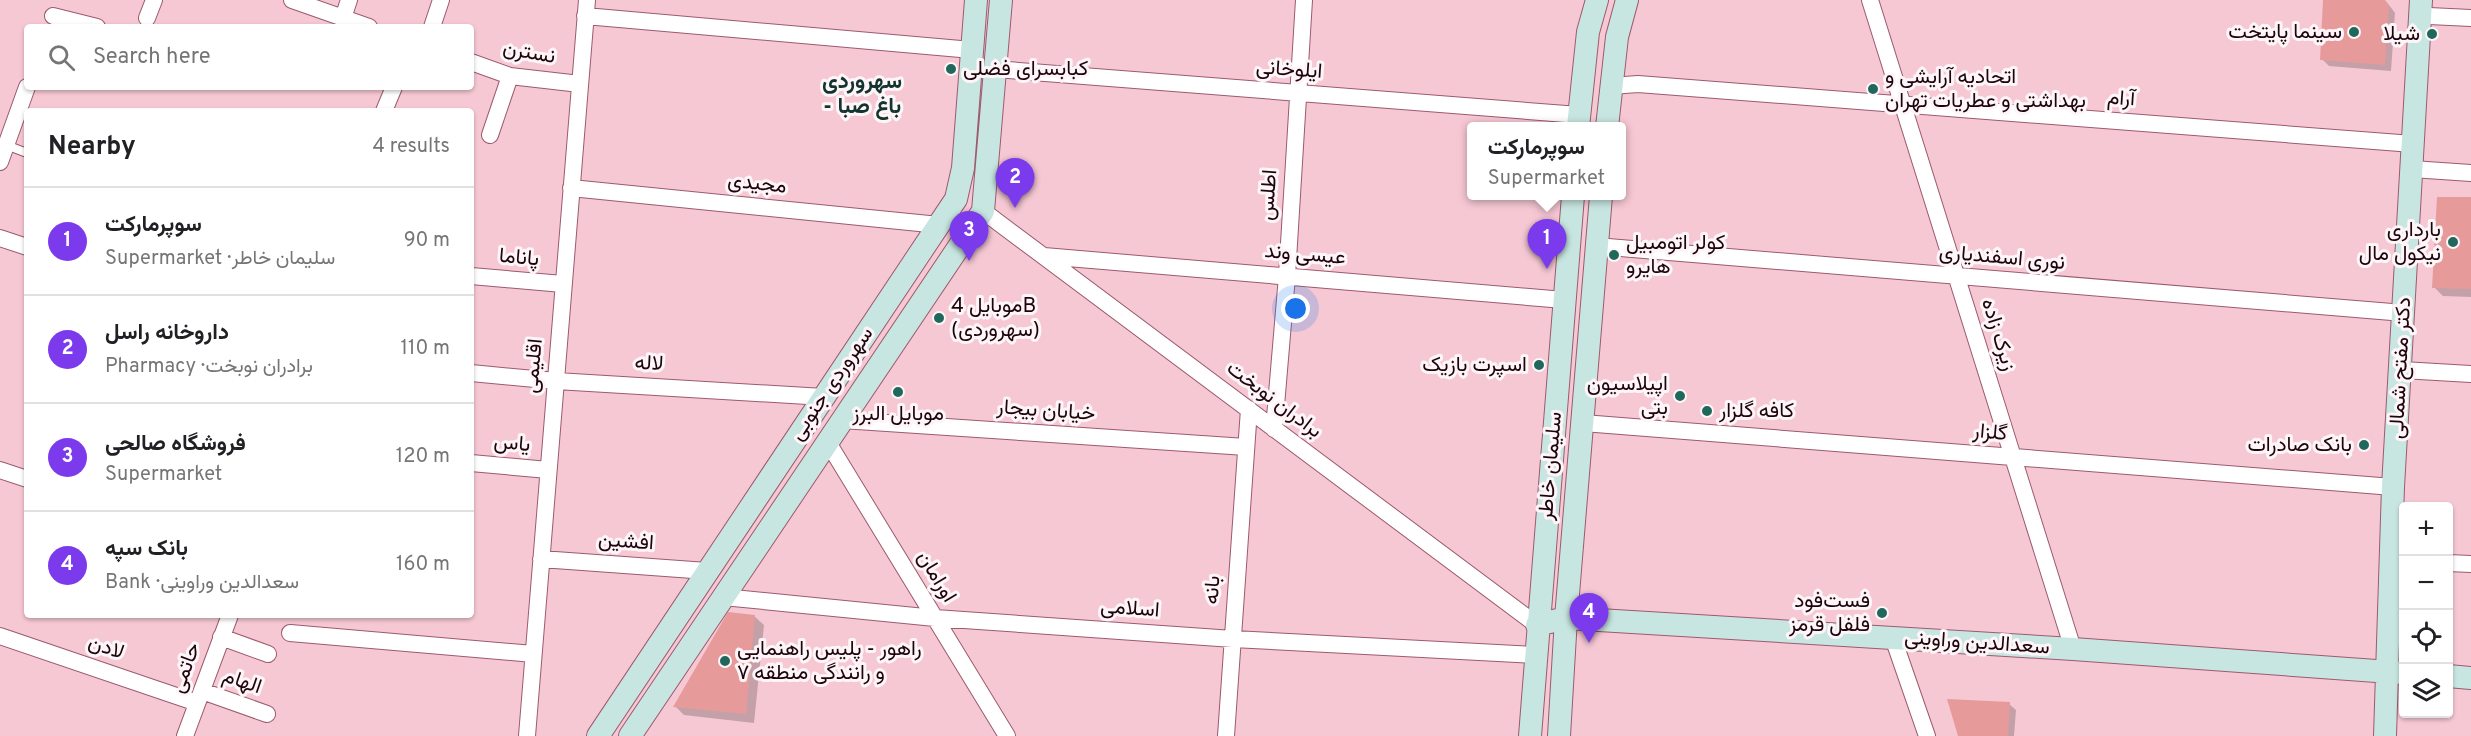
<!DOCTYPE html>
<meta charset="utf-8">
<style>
:root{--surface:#fff;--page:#f6f6f6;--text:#202124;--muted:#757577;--line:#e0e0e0;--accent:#7c3aed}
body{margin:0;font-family:Overpass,Vazirmatn,sans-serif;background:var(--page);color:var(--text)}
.controls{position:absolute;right:18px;bottom:18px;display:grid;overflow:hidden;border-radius:6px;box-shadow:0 2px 4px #0004}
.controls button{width:54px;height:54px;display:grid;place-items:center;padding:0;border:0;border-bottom:2px solid var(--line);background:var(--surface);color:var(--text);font:30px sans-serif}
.you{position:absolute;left:1296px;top:309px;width:21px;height:21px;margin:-15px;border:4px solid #fff;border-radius:50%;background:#1a73e8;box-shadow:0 0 0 9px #1a73e833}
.badge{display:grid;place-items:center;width:39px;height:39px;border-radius:50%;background:var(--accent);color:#fff;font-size:20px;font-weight:700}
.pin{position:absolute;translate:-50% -50px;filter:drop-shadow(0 2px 3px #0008)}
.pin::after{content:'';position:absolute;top:32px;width:21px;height:18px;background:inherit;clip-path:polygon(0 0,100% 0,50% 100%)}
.popup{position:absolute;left:1467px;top:122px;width:159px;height:78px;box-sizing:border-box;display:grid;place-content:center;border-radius:6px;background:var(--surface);filter:drop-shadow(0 2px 4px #0005);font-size:20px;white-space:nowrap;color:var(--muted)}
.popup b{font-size:22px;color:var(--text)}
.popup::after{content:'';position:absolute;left:50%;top:100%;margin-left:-12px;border:12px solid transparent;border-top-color:var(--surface)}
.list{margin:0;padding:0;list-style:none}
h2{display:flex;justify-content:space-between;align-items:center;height:78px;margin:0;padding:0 24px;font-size:26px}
h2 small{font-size:20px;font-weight:400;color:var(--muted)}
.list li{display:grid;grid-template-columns:39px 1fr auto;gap:18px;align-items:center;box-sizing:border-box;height:108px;padding:0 24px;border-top:2px solid var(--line)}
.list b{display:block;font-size:22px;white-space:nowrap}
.list p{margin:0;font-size:20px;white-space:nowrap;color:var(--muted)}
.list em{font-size:20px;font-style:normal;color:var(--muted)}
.icon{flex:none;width:33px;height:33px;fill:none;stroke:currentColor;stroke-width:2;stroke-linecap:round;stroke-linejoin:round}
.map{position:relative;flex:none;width:2471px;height:736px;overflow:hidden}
.search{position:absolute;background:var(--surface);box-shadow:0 2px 4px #0004;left:24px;top:24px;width:450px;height:66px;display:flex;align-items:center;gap:15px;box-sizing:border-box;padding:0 21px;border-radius:6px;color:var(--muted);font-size:22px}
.panel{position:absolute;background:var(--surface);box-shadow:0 2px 4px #0004;left:24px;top:108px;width:450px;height:510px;border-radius:6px}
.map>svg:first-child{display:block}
.shadow{fill:#0003}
.building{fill:#e69b9a}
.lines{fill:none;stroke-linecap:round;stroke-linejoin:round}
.lane-casing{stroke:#9c5a6e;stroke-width:10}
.street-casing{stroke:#9c5a6e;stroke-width:18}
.secondary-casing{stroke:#9c5a6e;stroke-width:24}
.lane{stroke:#fff;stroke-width:8}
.street{stroke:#fff;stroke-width:16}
.secondary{stroke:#c8e6e1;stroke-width:22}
.poi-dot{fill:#20675c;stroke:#fdf5f7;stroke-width:2}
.labels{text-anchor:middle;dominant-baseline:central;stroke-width:6;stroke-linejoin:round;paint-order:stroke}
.poi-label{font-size:21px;fill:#1c040c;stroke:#fdf5f7;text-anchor:end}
.street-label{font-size:21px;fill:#1c040c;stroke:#fdf5f7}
.neighbourhood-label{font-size:22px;font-weight:bold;fill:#12332e;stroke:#fdf5f7}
</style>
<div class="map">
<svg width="2471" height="736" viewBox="0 0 2471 736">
<rect width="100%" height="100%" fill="#f6c8d4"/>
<!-- shadow -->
<path class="shadow" d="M 2325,0 L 2384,0 L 2389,5 L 2395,13 L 2391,71 L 2329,66 L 2322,59 Z
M 2471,199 L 2471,297 L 2443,296 L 2434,287 Z
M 754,616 L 764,625 L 754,723 L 684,715 L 675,706 Z
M 2009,704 L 2016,710 L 2014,736 L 1960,736 Z"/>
<!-- building -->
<path class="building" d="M 2323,0 L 2385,0 L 2389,5 L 2385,65 L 2320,60 Z
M 2437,197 L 2471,197 L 2471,289 L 2432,288 Z
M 728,612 L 755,615 L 746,714 L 673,707 Z
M 1947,699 L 2010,702 L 2008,736 L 1958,736 Z"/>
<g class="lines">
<!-- lane casing -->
<g class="lane-casing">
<path id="lane" d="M 6,145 L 27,153"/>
</g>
<!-- street casing -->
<g class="street-casing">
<path id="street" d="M 292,0 L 369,27
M 1870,0 L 2073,649
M 53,16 L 97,27
M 585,16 L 972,50
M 2429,16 L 2471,18
M 147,18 L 154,0
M 343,18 L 349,0
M 432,27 L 441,0
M 471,62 L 510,76 L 580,84
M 995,69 L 1579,115
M 1611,86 L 1638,84 L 2413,144
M 384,111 L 394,87
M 490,135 L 510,76
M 0,162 L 27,87
M 2412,169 L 2471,173
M 571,188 L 939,225
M 983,211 L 1537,625
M 0,238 L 27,247
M 1596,246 L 2404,313
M 1044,256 L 1564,300
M 471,276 L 563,284
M 2402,370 L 2471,374
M 471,373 L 556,381 L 824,397
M 842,420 L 1246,447
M 1583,423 L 2393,487
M 1274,429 L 1287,276 L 1304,0
M 827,441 L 1007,736
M 471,463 L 548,470
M 0,470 L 27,479
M 541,559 L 707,571
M 2448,563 L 2471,564
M 723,597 L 935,618 L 1233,639 L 1535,655
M 290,633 L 533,654
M 0,636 L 197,703
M 221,637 L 268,654
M 1893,638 L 1927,736
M 202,691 L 267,714
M 185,736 L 230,615
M 527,736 L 587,0
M 1226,736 L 1249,409"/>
</g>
<!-- secondary casing -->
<g class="secondary-casing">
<path id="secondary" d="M 1578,127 L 1588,32 L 1597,0
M 1607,127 L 1617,37 L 1627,0
M 1537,625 L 1566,618 L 2073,649 L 2404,673
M 2448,676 L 2471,678
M 598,736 L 956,199 L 963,168 L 976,0
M 630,736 L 983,211 L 1001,0
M 1530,736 L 1573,196
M 1559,736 L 1566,618 L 1601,196
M 2385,736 L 2393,487 L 2421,0"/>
</g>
<!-- lane -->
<use href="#lane" class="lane"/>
<!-- street -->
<use href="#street" class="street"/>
<!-- secondary -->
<use href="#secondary" class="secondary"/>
</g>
<!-- markers -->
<g class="poi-dot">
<circle cx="2354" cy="32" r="6"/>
<circle cx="2432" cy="34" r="6"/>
<circle cx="951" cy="69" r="6"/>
<circle cx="1873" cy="89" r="6"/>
<circle cx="2453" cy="242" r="6"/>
<circle cx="1614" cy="255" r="6"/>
<circle cx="939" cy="318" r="6"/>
<circle cx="1539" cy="365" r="6"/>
<circle cx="898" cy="392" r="6"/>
<circle cx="1680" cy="396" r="6"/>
<circle cx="1707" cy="411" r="6"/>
<circle cx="2364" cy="445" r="6"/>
<circle cx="1882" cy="613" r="6"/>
<circle cx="725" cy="661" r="6"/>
</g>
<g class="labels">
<!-- poi labels -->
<g class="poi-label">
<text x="2342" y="32">سینما پایتخت</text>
<text x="2420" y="34">شیلا</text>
<text x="963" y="69" text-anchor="start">کبابسرای فضلی</text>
<text x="1885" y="77" text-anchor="start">اتحادیه آرایشی و<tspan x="1885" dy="24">بهداشتی و عطریات تهران</tspan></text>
<text x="2441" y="230">بارداری<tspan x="2441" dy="24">نیکول مال</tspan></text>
<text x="1626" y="243" text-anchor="start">کولر اتومبیل<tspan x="1626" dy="24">هایرو</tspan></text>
<text x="951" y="306" text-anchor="start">موبایل 4B<tspan x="951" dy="24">(سهروردی)</tspan></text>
<text x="1527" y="365">اسپرت بازیک</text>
<text x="1668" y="384">اپیلاسیون<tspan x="1668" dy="24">بتی</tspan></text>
<text x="1719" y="411" text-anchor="start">کافه گلزار</text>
<text x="898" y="414" text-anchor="middle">موبایل البرز</text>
<text x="2352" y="445">بانک صادرات</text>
<text x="1870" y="601">فست‌فود<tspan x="1870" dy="24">فلفل قرمز</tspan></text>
<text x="737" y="649" text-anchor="start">راهور - پلیس راهنمایی<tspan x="737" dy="24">و رانندگی منطقه ۷</tspan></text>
</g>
<!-- street labels -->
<g class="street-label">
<text transform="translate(529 53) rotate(10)">نسترن</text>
<text transform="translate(1289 70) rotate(4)">ایلوخانی</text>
<text transform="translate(2121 99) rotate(4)">آرام</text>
<text transform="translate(757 184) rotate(6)">مجیدی</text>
<text transform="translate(1269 195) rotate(-86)">اطلس</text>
<text transform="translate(1305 255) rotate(5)">عیسی وند</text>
<text transform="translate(519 258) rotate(5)">پاناما</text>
<text transform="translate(2002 258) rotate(5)">نوری اسفندیاری</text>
<text transform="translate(1998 335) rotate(73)">زیرک زاده</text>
<text transform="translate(649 364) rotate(3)">لاله</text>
<text transform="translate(534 366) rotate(-85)">اقلیمی</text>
<text transform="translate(2401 368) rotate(-87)">دکتر مفتح شمالی</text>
<text transform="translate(832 384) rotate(-56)">سهروردی جنوبی</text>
<text transform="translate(1274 400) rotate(37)">برادران نوبخت</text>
<text transform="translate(1046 411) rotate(4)">خیابان بیجار</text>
<text transform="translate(1990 433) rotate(5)">گلزار</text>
<text transform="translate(512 444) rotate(5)">یاس</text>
<text transform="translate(1551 466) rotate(-85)">سلیمان خاطر</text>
<text transform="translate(626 542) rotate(4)">افشین</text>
<text transform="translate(936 577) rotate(59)">اورامان</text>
<text transform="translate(1213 590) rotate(-86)">بانه</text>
<text transform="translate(1130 609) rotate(4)">اسلامی</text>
<text transform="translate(1977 643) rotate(4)">سعدالدین وراوینی</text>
<text transform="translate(106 648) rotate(19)">لادن</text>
<text transform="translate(186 668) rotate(-70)">حاتمی</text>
<text transform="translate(242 682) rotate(19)">الهام</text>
</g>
<!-- neighbourhood labels -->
<g class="neighbourhood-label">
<text x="862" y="82">سهروردی<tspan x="862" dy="25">- باغ صبا</tspan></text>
</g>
</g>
</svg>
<div class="controls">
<button>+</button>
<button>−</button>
<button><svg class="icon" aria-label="locate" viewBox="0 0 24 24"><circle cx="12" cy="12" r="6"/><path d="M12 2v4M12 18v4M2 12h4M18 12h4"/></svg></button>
<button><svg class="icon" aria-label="layers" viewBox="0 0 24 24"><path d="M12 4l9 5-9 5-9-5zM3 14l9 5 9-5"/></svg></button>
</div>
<div class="you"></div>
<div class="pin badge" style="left:1547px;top:269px">1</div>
<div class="popup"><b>سوپرمارکت</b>Supermarket</div>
<div class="pin badge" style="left:1015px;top:208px">2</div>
<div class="pin badge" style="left:969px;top:261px">3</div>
<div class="pin badge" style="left:1589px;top:643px">4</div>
<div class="search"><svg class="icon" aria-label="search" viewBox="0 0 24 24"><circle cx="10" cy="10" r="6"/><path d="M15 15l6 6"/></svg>Search here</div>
<section class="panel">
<h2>Nearby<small>4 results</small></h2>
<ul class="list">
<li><span class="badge">1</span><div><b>سوپرمارکت</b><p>Supermarket · سلیمان خاطر</p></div><em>90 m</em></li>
<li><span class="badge">2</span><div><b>داروخانه راسل</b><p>Pharmacy · برادران نوبخت</p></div><em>110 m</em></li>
<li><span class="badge">3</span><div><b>فروشگاه صالحی</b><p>Supermarket</p></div><em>120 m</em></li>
<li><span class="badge">4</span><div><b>بانک سپه</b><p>Bank · سعدالدین وراوینی</p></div><em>160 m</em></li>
</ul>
</section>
</div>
